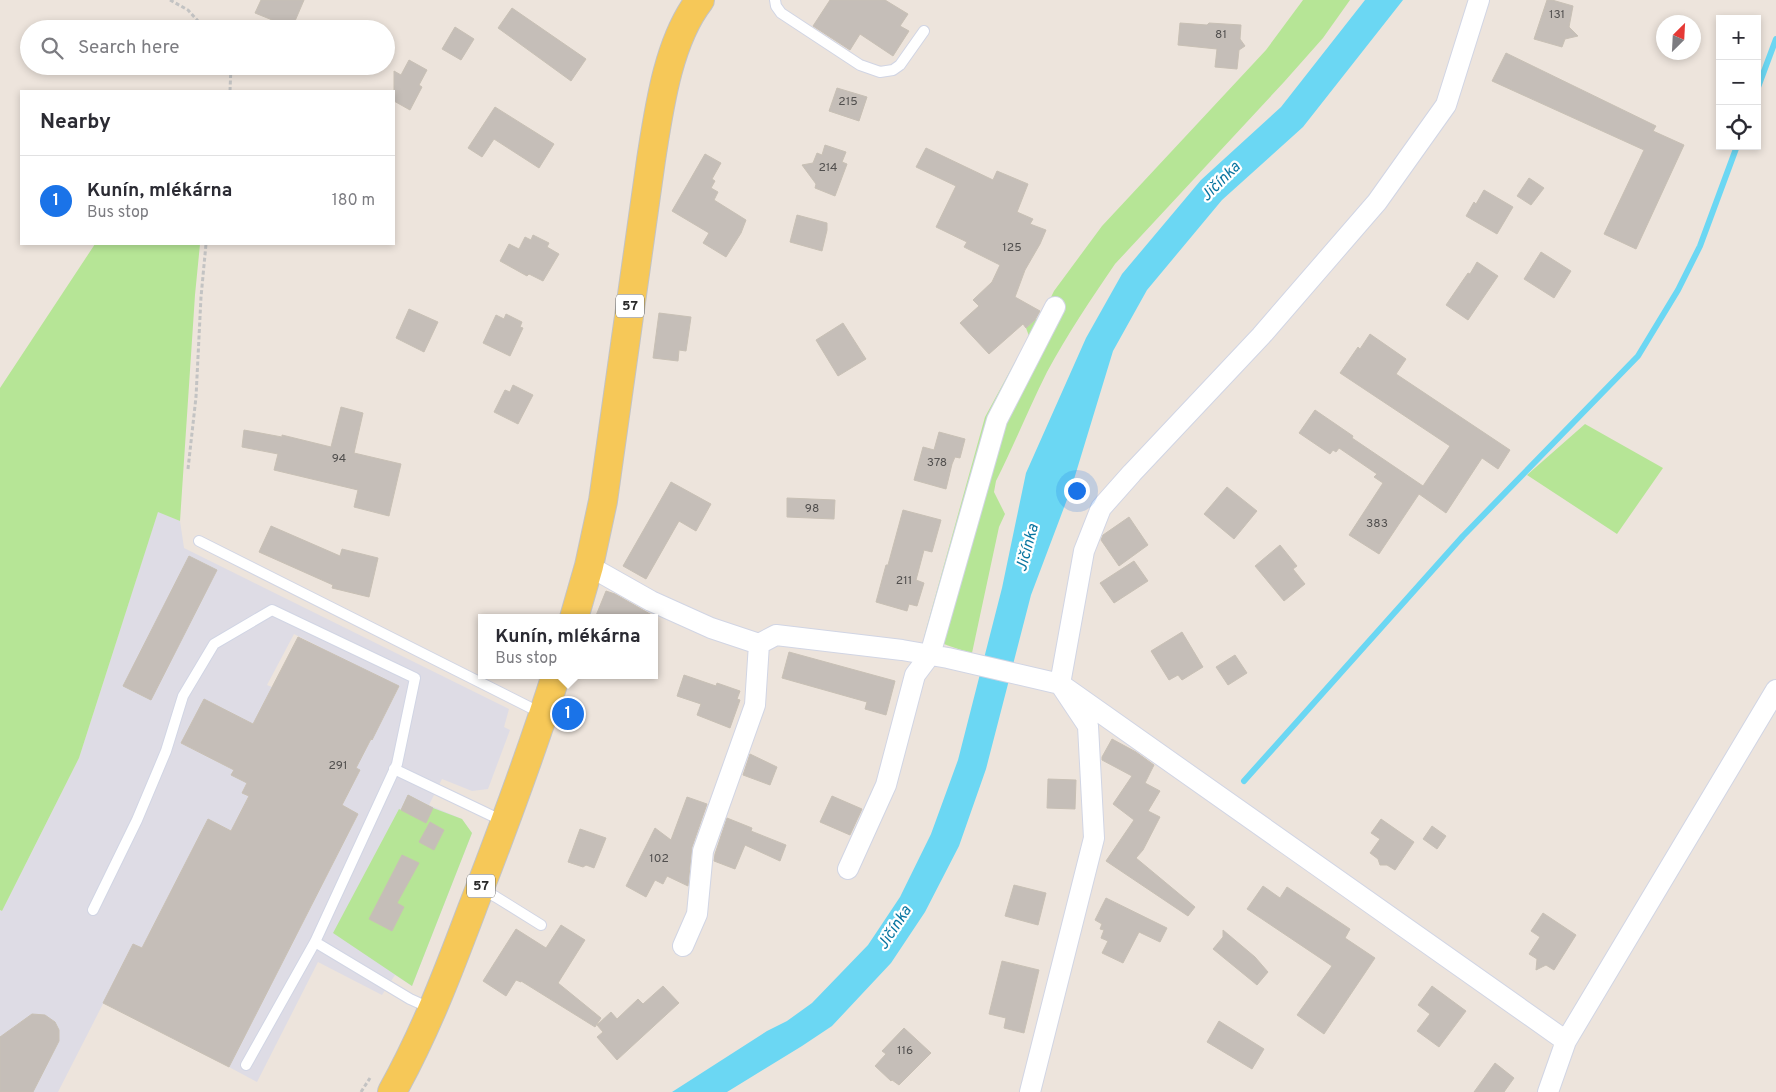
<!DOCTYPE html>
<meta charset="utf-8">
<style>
:root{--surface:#fff;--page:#f2f2f3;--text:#2b2b33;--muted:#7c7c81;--line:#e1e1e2;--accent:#1a73e8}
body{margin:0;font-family:Overpass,sans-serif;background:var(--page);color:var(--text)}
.controls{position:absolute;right:15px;top:15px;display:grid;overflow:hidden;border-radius:0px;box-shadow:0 2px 8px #0003}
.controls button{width:45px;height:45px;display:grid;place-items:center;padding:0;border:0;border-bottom:1px solid var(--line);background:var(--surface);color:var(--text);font:25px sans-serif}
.compass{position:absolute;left:1656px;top:15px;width:45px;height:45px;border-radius:50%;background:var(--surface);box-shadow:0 2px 8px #0003;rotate:24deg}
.you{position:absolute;left:1076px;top:490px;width:18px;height:18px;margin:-12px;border:4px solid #fff;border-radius:50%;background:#1a73e8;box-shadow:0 0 0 8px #1a73e833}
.badge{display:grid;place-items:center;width:32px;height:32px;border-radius:50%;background:var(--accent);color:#fff;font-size:16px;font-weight:700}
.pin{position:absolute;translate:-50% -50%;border:2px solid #fff;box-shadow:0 1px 5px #0006}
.popup{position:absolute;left:478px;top:614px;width:180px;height:65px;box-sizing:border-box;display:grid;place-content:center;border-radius:0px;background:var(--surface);filter:drop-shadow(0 1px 4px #0005);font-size:16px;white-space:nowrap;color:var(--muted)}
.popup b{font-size:19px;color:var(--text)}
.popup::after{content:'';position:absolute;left:50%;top:100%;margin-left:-10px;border:10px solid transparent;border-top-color:var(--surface)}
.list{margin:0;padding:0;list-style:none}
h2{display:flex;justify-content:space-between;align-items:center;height:65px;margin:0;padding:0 20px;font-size:21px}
h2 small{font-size:16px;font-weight:400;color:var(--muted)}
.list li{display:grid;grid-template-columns:32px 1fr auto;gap:15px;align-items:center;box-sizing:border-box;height:90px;padding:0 20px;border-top:1px solid var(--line)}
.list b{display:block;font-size:19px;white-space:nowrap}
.list p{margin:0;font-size:16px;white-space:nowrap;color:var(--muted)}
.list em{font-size:16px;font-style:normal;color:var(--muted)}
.icon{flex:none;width:28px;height:28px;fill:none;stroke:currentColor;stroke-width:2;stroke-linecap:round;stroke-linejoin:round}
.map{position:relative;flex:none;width:1776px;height:1092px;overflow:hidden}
.search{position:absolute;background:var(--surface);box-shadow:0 2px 8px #0003;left:20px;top:20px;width:375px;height:55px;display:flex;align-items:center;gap:12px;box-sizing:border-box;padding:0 18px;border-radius:28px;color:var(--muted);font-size:19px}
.panel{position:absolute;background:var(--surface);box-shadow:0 2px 8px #0003;left:20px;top:90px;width:375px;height:155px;border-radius:0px}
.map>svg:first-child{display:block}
.industrial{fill:#dedce5}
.green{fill:#b6e596}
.water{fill:#6bd7f3}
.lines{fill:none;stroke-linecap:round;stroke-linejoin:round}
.stream{stroke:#6bd7f3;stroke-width:6}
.building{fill:#c5beb8;stroke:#c8c0b5}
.service-casing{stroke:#d1d5e4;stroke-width:12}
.minor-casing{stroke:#d1d5e4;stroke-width:22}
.primary-casing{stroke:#c3c3c3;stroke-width:30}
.path{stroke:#c3c3c3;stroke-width:3;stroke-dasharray:4 2.5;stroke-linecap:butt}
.service{stroke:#fff;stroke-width:10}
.minor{stroke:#fff;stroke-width:20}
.primary{stroke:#f6c858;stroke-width:28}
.labels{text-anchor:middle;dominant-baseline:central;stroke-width:4.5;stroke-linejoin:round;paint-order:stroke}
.number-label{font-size:12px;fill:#514f4e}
.shield{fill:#fff;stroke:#6a6a6a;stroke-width:1}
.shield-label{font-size:14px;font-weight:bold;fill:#2a2a2a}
.water-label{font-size:16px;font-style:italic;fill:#0875a0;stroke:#fff}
</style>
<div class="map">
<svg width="1776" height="1092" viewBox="0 0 1776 1092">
<rect width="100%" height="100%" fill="#ede4dc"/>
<!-- industrial -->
<path class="industrial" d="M 158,511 L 180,521 L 184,548 L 509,709 L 504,727 L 510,730 L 488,789 L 472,791 L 442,779 L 429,805 L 462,819 L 472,833 L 412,986 L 395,975 L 382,995 L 318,962 L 257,1082 L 229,1067 L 358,814 L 342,805 L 360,770 L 356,768 L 371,739 L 372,740 L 399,687 L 294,634 L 267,685 L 272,687 L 253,724 L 204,699 L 181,743 L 234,770 L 231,775 L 235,777 L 250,777 L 242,793 L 249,796 L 231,831 L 208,819 L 142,948 L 133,945 L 58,1092 L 0,1092 L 0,910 L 2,911 L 79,758 Z"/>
<!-- green -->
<path class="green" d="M 1303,0 L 1350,0 L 1323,38 L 1284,82 L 1115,264 C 1091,299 1067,335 1047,372 C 1029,408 1014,445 996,481 L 994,492 L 1005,514 L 999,527 L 972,653 C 955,649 941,642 924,637 L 985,417 L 1029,336 L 1026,328 L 1043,313 L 1054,291 L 1102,226 L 1266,50 Z
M 95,244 L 200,244 L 195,295 L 180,521 L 158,512 L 79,758 L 2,911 L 0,910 L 0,388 Z
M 1585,424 L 1663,468 L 1617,534 L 1527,475 Z
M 408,795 L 433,808 L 462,819 L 472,833 L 412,986 L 333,933 L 399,809 L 401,810 Z"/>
<!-- water -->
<path class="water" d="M 1365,0 L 1403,0 L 1303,127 L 1222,200 L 1147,290 L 1113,351 L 1071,489 L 1031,595 L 986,769 L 959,846 L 925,912 L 891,963 L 832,1026 L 802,1046 L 727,1092 L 672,1092 L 767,1031 L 787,1021 L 812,1003 L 868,945 L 900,897 L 931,834 L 958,760 L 1002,588 L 1026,473 L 1086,338 L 1122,274 L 1201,180 L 1281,107 Z"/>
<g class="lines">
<!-- stream -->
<path class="stream" d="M 1757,90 L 1776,39
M 1244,781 L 1463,536 L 1638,356 L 1678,290 L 1700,246 L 1737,146"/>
</g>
<!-- building -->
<path class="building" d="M 261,0 L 304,0 L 292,28 L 255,13 Z
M 830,0 L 885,0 L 908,14 L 900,26 L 909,31 L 893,56 L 860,34 L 850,50 L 813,26 Z
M 1547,0 L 1552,0 L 1573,6 L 1569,27 L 1578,36 L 1565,39 L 1562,47 L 1534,39 Z
M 512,8 L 586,59 L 571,81 L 498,28 Z
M 1180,23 L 1207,25 L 1209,23 L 1241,25 L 1240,39 L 1245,46 L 1239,50 L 1237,69 L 1215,67 L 1217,49 L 1178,45 Z
M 455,27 L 474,39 L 461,60 L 442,49 Z
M 1506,53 L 1656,126 L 1653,131 L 1684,145 L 1636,249 L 1604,234 L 1644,150 L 1492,81 Z
M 409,60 L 427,70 L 419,85 L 422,87 L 410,110 L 394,101 L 394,71 L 401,75 Z
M 837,88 L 867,97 L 859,121 L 829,111 Z
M 495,107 L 554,144 L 539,168 L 494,139 L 482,157 L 468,148 Z
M 825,145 L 846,152 L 842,162 L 847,164 L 835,196 L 815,188 L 816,184 L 802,165 L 813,163 L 817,153 L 822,155 Z
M 926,148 L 993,180 L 997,171 L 1028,184 L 1017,212 L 1033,219 L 1030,224 L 1046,230 L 1040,244 L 1025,270 L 1015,297 L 1040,311 L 1035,320 L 1026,328 L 1023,324 L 989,354 L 960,323 L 979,306 L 973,300 L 992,282 L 1000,265 L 964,247 L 967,242 L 936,227 L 956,186 L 916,167 Z
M 705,154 L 721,163 L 712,179 L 715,181 L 711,188 L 718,192 L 714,200 L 746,220 L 741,233 L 726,257 L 703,243 L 709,233 L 672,211 Z
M 1529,178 L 1544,188 L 1531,205 L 1517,196 Z
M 1484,190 L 1513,207 L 1497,234 L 1466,216 L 1474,202 L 1476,204 Z
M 797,215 L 827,223 L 827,230 L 822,251 L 790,242 Z
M 533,235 L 549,243 L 547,247 L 559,254 L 543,281 L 529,274 L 527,276 L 500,261 L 509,244 L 519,249 L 525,237 L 531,240 Z
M 1541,252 L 1571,271 L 1554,298 L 1524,279 Z
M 1477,262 L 1498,276 L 1468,320 L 1446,305 L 1468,273 L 1470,274 Z
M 409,309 L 438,322 L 424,352 L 396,338 Z
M 659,313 L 691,317 L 686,351 L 679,350 L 678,361 L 653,358 Z
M 506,314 L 522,322 L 520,327 L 523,328 L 510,356 L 483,343 L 496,315 L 504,319 Z
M 843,323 L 866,359 L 838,376 L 816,340 Z
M 1370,334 L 1406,359 L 1396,374 L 1510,450 L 1498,469 L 1482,458 L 1446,513 L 1419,494 L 1379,554 L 1349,535 L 1383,483 L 1374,477 L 1377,474 L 1339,448 L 1336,452 L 1333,450 L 1330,454 L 1299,433 L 1315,410 L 1353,436 L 1352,438 L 1423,486 L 1450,446 L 1340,373 L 1358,347 L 1360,349 Z
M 513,385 L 533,395 L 518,424 L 494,412 L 505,390 L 510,392 Z
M 341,407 L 363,413 L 354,453 L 401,464 L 389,516 L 354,507 L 358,490 L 274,470 L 278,454 L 242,447 L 244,430 L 282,437 L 282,435 L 331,447 Z
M 939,432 L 965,439 L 960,458 L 955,457 L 952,464 L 946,489 L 914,480 L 923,447 L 934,450 Z
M 671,482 L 711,504 L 696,531 L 679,521 L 646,579 L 623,566 Z
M 1227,487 L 1257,511 L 1234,539 L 1204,514 Z
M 787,498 L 835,500 L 834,519 L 787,517 Z
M 903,510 L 941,520 L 932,552 L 924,550 L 916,580 L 924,583 L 917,606 L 909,604 L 907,611 L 876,602 L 886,565 L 888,565 Z
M 1129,517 L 1148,545 L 1119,566 L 1101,540 L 1103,535 Z
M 271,526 L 340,556 L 342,549 L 378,558 L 369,597 L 332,588 L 333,585 L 259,552 Z
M 1280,545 L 1297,566 L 1293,569 L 1305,584 L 1284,601 L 1255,566 Z
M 189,556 L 217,570 L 151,700 L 123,686 Z
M 1134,561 L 1148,581 L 1114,603 L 1100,583 Z
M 606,591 L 615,594 L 657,618 L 595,618 Z
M 1182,632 L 1203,667 L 1182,680 L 1178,675 L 1169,680 L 1151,651 Z
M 298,637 L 399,686 L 372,740 L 371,739 L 356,768 L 360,770 L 342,805 L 358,814 L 229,1067 L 103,1003 L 133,944 L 142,948 L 208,819 L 231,831 L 249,796 L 242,793 L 247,783 L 231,775 L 234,770 L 181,743 L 204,699 L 253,724 Z
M 789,652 L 895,681 L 886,715 L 865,709 L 867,702 L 782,678 Z
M 1235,655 L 1247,673 L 1228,685 L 1216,667 Z
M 684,675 L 716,686 L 717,683 L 740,691 L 737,699 L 740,700 L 730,728 L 697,715 L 701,704 L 677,696 Z
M 1112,739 L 1136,752 L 1154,765 L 1145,783 L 1160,791 L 1148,811 L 1160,817 L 1143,850 L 1136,858 L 1195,907 L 1188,916 L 1106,861 L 1134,820 L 1113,804 L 1132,776 L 1102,760 L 1102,757 Z
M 750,754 L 777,767 L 770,785 L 743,775 Z
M 1048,779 L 1076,780 L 1075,809 L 1047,808 Z
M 408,795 L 433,808 L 426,823 L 401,810 Z
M 832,796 L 862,809 L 850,835 L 820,822 Z
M 687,797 L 707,804 L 692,847 L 688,886 L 667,876 L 663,884 L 655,880 L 646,897 L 626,886 L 655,828 L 671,840 Z
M 727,818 L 752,828 L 751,831 L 786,845 L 780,861 L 745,845 L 735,869 L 714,861 L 715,854 Z
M 1381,819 L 1414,842 L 1395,870 L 1387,865 L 1380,865 L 1378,859 L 1370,853 L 1380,839 L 1371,833 Z
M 430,822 L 444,830 L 434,850 L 419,842 Z
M 1432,826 L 1446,836 L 1437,849 L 1423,839 Z
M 580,829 L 606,838 L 594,868 L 586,865 L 583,867 L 568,862 Z
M 402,855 L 419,863 L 397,903 L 404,907 L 392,931 L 369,919 Z
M 1014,885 L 1046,893 L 1038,925 L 1005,916 Z
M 1263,886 L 1280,898 L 1287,887 L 1350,929 L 1345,938 L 1375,958 L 1324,1034 L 1297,1015 L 1332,966 L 1247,909 Z
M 1106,898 L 1167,928 L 1160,942 L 1139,932 L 1123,963 L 1102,953 L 1108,941 L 1101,938 L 1104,930 L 1100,929 L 1102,924 L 1095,920 Z
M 1543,913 L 1576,935 L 1554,970 L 1546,965 L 1536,970 L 1537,959 L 1529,954 L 1540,937 L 1531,931 Z
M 561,925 L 585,940 L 558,983 L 601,1018 L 595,1027 L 521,981 L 521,982 L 516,980 L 506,996 L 483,981 L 516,929 L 546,948 Z
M 1223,930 L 1255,957 L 1268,972 L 1257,985 L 1213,949 L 1223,937 Z
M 1002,961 L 1039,970 L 1024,1033 L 1004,1028 L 1006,1018 L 989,1014 Z
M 663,986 L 679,1003 L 617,1060 L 597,1037 L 603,1032 L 597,1025 L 611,1012 L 617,1019 L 638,999 L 643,1004 Z
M 1432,986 L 1466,1011 L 1439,1047 L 1417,1031 L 1430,1014 L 1418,1005 Z
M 32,1014 L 45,1015 L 55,1022 L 59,1030 L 59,1041 L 33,1092 L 0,1092 L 0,1037 Z
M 1219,1021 L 1264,1049 L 1252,1069 L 1207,1042 Z
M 904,1028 L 931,1053 L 899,1085 L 892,1080 L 891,1081 L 875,1066 L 886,1054 L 882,1051 Z
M 1495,1063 L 1514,1078 L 1504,1092 L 1474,1092 Z"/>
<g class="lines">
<!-- service casing -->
<g class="service-casing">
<path id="service" d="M 775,0 L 776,6 L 781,13 L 860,65 L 880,72 L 893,70 L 900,65 L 924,31
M 199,541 L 543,714
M 394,769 L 505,822
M 481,889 L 496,897 L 541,925
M 93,910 L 137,820 L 166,751 L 183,696 L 214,644 L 272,610 L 415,678 L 397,764 L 315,942 L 246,1065
M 315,942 L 410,999 L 430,1008"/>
</g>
<!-- minor casing -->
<g class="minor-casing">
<path id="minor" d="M 589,566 L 651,601 L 711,628 L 759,644 L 776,635 L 902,650 L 948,658 L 1060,684 L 1566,1041
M 848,869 L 886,785 L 915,675 L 930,655 L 997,420 L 1055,307
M 683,946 L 697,914 L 703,851 L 755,705 L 759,644
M 1030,1092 L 1094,838 L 1088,726 L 1060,684 L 1084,551 L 1101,508 L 1132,473 L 1261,336 L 1377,202 L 1446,105 L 1479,0
M 1548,1092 L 1566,1041 L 1776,690"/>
</g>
<!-- primary casing -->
<g class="primary-casing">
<path id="primary" d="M 574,618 L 589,566 L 603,501 L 651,160 C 659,109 668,41 700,0
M 392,1092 C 427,1029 450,967 475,901 C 504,826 532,751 556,675"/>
</g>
<!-- path -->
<path class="path" d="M 170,0 L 188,10 L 205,29
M 230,91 L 231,66
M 188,469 L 196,397 L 201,297 L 206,244
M 361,1092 L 370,1078"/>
<!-- service -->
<use href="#service" class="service"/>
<!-- minor -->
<use href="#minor" class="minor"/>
<!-- primary -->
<use href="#primary" class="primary"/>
</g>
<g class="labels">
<!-- number labels -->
<g class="number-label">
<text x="1557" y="15">131</text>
<text x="1221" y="35">81</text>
<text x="848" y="102">215</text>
<text x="828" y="168">214</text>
<text x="1012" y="248">125</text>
<text x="339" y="459">94</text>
<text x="937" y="463">378</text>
<text x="812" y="509">98</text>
<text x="1377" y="524">383</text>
<text x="904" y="581">211</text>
<text x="338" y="766">291</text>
<text x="659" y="859">102</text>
<text x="905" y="1051">116</text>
</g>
<!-- shield labels -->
<g class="shield">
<rect x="616" y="294.5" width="28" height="23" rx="4"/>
<rect x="467" y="874.5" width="28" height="23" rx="4"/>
</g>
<g class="shield-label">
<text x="630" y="306">57</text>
<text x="481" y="886">57</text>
</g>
<!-- water labels -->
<g class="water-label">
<text transform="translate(1221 182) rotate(-45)">Jičínka</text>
<text transform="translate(1028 548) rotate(-75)">Jičínka</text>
<text transform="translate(895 928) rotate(-57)">Jičínka</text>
</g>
</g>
</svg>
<div class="controls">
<button>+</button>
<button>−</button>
<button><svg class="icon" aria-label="locate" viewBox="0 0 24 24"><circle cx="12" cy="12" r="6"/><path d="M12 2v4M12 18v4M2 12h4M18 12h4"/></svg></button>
</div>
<svg class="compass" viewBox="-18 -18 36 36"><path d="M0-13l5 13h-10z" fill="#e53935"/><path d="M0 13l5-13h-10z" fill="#7c7c81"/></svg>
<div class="you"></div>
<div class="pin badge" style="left:568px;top:714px">1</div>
<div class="popup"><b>Kunín, mlékárna</b>Bus stop</div>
<div class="search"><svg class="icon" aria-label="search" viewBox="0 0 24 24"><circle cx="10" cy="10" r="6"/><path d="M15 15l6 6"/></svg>Search here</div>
<section class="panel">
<h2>Nearby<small></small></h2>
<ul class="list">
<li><span class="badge">1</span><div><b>Kunín, mlékárna</b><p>Bus stop</p></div><em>180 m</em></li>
</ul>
</section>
</div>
